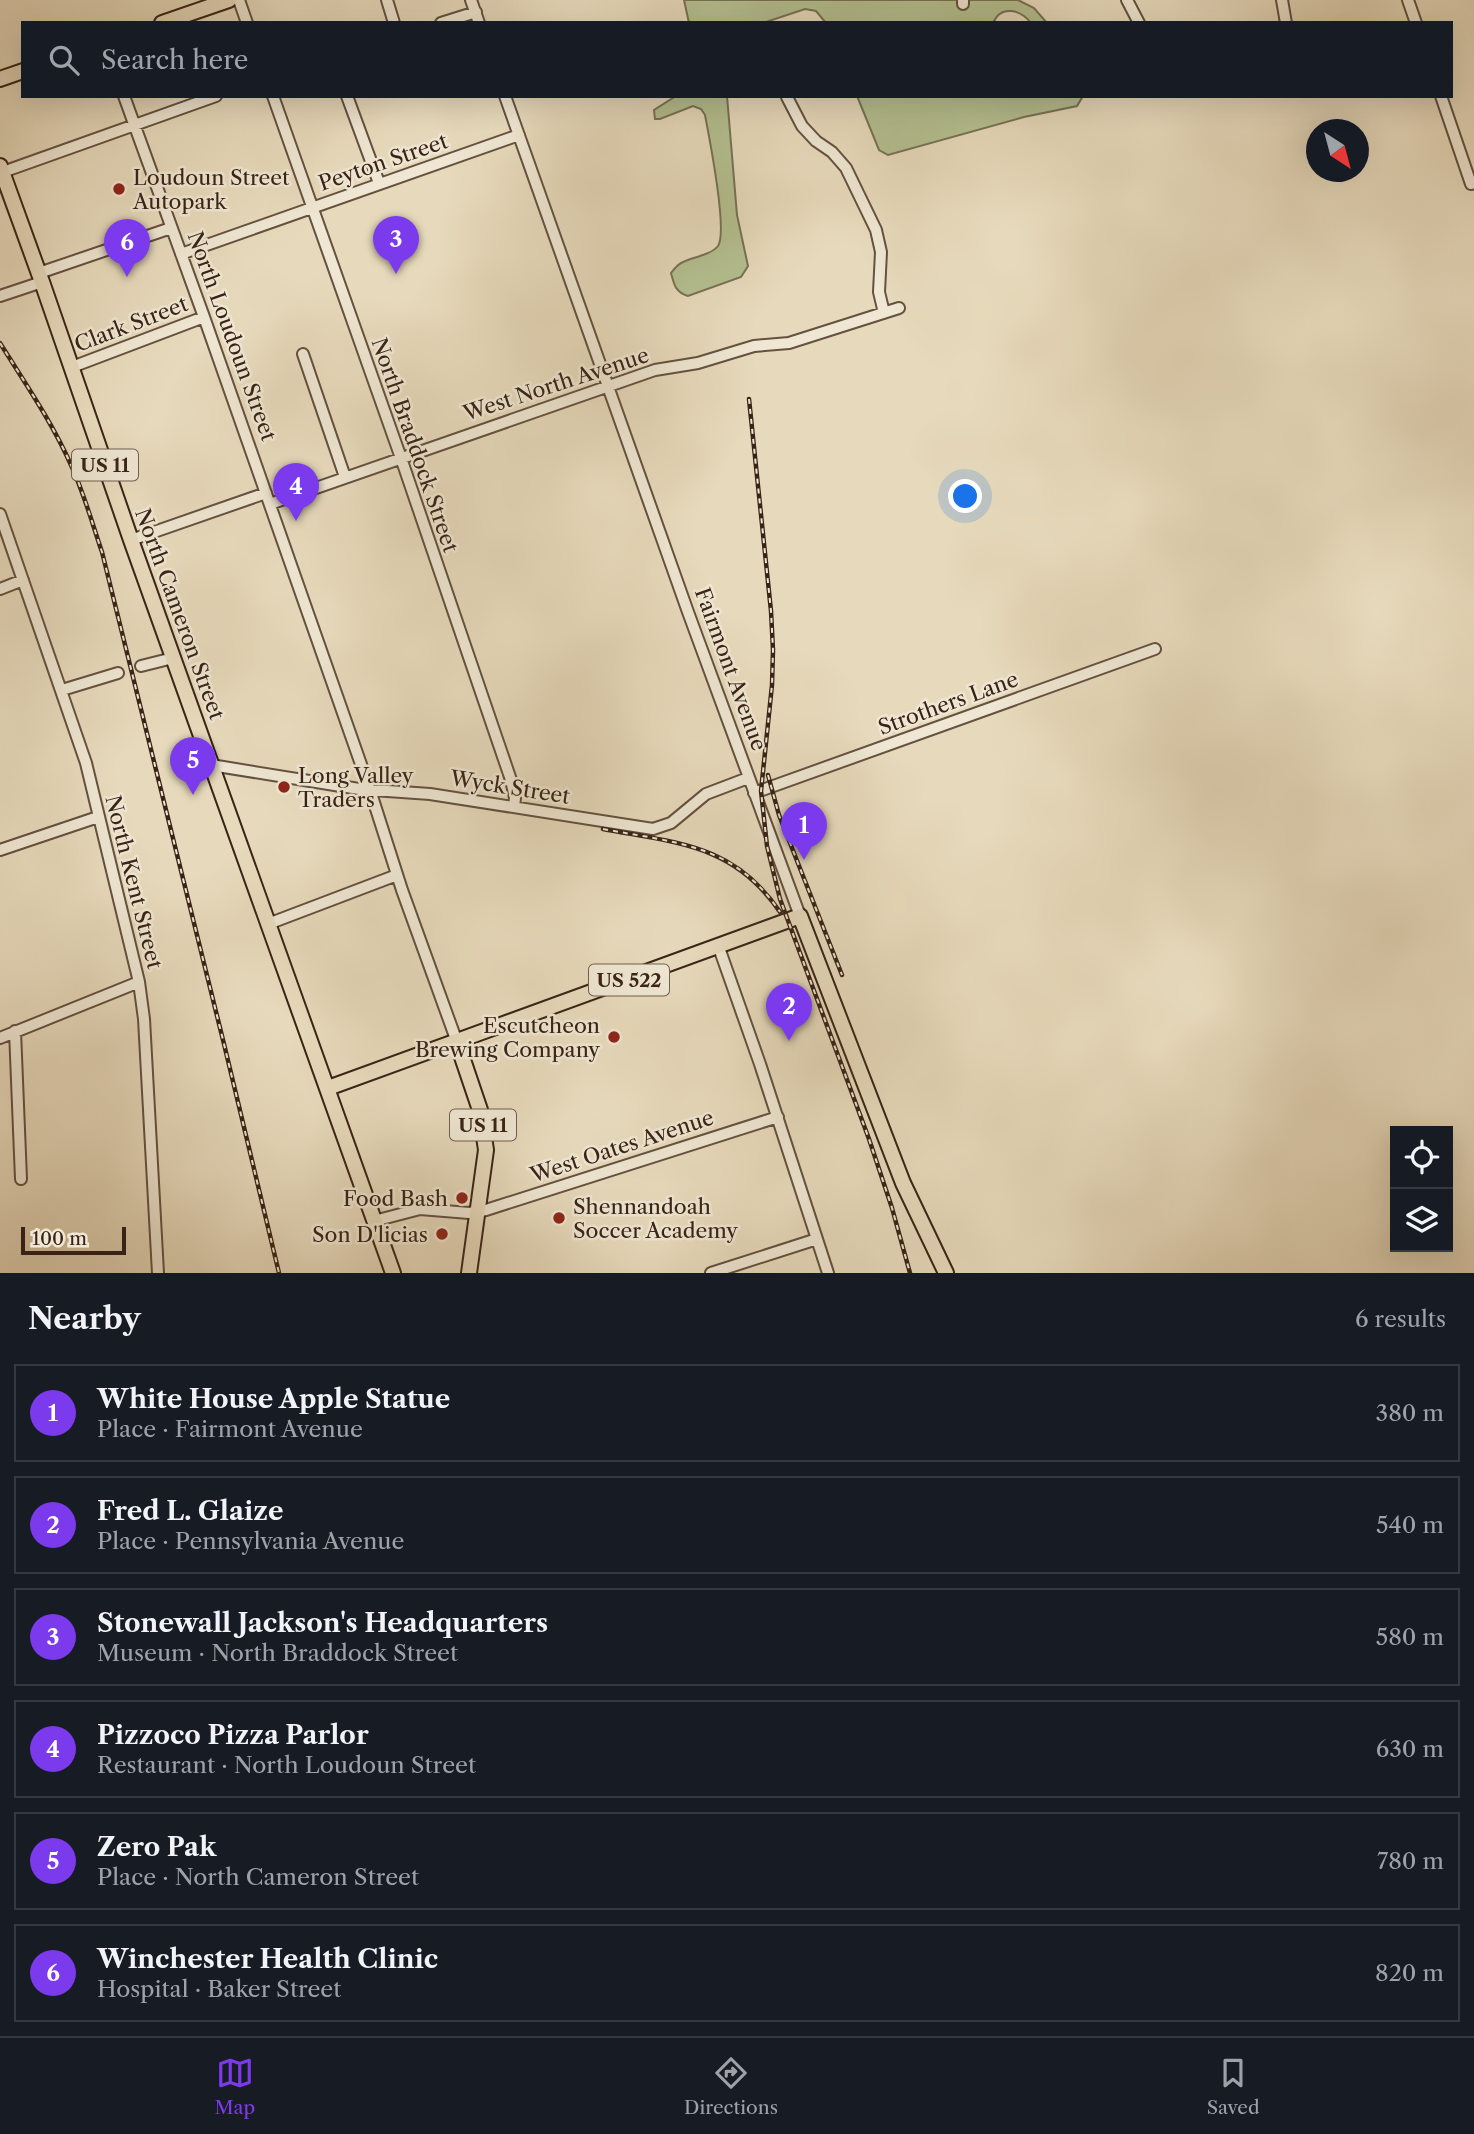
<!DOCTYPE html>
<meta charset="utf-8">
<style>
:root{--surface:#171b24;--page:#242831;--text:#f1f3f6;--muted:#9ea1a6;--line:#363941;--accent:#7c3aed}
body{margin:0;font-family:"Libre Caslon Text",serif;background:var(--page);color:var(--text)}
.controls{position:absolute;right:21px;bottom:21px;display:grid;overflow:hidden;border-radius:0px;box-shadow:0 7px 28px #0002}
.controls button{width:63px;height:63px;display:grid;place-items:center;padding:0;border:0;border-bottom:2px solid var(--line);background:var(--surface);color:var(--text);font:35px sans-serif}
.compass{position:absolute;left:1306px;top:119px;width:63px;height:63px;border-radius:50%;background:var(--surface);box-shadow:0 7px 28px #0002;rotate:144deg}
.scale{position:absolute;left:21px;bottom:18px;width:105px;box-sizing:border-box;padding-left:7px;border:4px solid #392317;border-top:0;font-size:19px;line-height:24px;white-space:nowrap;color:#392317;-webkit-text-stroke:5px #efe7d3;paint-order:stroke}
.you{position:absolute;left:966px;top:497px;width:24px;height:24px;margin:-18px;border:5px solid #fff;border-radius:50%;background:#1a73e8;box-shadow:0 0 0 10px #1a73e833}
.badge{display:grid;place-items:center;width:46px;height:46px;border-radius:50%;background:var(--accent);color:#fff;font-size:23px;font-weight:700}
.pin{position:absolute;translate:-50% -58px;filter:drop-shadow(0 2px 4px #0008)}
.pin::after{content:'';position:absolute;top:37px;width:24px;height:21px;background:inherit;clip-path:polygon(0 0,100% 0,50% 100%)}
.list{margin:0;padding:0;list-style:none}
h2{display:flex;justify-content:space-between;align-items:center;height:91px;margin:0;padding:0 28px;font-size:30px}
h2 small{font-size:23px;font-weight:400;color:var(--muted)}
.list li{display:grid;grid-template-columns:46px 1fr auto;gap:21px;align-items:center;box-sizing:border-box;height:98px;margin:0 14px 14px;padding:0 14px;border:2px solid var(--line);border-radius:0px}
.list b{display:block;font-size:26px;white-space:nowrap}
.list p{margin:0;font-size:23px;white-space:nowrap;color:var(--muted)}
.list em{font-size:23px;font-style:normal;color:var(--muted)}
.icon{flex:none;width:38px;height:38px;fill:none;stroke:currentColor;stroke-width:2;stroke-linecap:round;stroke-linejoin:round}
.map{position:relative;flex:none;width:1474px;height:1273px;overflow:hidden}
.search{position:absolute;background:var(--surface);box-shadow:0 7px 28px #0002;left:21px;right:21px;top:21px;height:77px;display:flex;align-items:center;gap:18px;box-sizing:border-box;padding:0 24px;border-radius:0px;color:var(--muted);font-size:26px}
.sheet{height:763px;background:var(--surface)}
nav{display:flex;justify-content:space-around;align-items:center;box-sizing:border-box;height:98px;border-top:2px solid var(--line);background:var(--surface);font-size:19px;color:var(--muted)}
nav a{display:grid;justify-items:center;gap:4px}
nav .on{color:var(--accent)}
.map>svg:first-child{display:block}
.green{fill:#b4c091;stroke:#767254;stroke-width:2}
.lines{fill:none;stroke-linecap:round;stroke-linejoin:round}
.minor-casing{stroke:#645140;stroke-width:14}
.major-casing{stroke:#392317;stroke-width:18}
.minor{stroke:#efe7d3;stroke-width:10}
.major{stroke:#e7dabc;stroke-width:14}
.rail-casing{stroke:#392317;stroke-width:4.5}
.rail{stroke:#efe7d3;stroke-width:2;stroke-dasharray:5;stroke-linecap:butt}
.poi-dot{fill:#8f2418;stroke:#efe7d3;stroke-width:2.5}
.labels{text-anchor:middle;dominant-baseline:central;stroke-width:5;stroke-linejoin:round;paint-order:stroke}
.shield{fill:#efe7d3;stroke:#705e4f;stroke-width:2}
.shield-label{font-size:19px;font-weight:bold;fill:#392317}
.street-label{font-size:21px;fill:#392317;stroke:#efe7d3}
.poi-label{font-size:21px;fill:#392317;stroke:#efe7d3;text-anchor:start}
</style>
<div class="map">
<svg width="1474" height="1273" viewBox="0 0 1474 1273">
<rect width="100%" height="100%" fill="#e7dabc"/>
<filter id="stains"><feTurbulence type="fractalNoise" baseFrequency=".00286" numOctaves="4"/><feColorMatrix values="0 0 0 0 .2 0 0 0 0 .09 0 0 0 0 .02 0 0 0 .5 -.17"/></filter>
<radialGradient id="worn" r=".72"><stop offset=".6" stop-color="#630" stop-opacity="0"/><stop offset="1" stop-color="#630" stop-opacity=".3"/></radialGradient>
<!-- green -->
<path class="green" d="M 684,0 L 1018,0 L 1034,8 L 1047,23 L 1031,23 C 1021,10 1001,4 993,23 L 826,23 L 816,11 L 805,9 L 763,23 L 689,23 Z
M 676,96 L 727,96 L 737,215 L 748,266 L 741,277 L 688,296 C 675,292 674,284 671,273 C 674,269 678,264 683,262 C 693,257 711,255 718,246 C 728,231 709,136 705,115 L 701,109 L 693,106 L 660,119 L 655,119 L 654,110 Z
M 857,96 L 1083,96 L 1077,106 L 1024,117 L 888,155 L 879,150 Z"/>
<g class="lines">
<!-- minor casing -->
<g class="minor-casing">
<path id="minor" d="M 239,0 L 247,23
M 387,0 L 394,23
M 471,0 L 479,23
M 963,0 L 963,4
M 1127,0 L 1139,23
M 1282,0 L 1286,23
M 1408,0 L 1416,23
M 441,23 L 476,12
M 124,96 L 204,317 L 370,790 L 402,890 L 457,1042
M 273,96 L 401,458 L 511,780 L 515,798 L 514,807
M 347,96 L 379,183
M 505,96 L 688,612 L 800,916
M 1441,96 L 1471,184
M 787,97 L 802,126 L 816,141 L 832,152 L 846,168 L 876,230 L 881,252 L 879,292 L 884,313
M 0,173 L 216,96
M 181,254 L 519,135
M 39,273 L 171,228
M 0,296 L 42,282
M 303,354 L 345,477
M 72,367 L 204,317
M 270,504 L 655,370 L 698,363 L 754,346 L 789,343 L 899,308
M 0,514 L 86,763 L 139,982 L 144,1019 L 158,1273
M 131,540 L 266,493
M 0,589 L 23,580
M 141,666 L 173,658
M 62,690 L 118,673
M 211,765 L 359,789 L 430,794 L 653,829 L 671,823 L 706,794 L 748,778
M 754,793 L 1155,649
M 0,850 L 98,817
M 268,924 L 397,875
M 718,945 L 760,1064 L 828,1273
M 15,1031 L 21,1179
M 0,1038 L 139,982
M 374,1221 L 420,1209 L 469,1213 L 486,1210 L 778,1117
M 711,1273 L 817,1239"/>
</g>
<!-- major casing -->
<g class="major-casing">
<path id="major" d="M 162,23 L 229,0
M 0,79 L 23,71
M 0,166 L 42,282 L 131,540 L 393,1273
M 457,1042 L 480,1110 L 486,1150 L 469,1273
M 328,1088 L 800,916 L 903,1183 L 946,1273"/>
</g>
<!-- minor -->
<use href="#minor" class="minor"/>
<!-- major -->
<use href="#major" class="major"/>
<!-- rail casing -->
<g class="rail-casing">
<path id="rail" d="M 0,343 C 25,383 52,422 71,465 C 84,493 92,523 102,552 L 224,1044 L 279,1273
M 749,399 L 771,611 L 773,650 L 772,685 L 761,791 L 767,846 L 780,899 L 869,1139 L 892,1208 L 910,1273
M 768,775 L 779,815 L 842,975
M 603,829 C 677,843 734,844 780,912"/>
</g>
<!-- rail -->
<use href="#rail" class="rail"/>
</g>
<!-- markers -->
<g class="poi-dot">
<circle cx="119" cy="189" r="7"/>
<circle cx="284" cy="787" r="7"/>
<circle cx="614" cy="1037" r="7"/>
<circle cx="462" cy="1198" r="7"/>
<circle cx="559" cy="1218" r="7"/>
<circle cx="442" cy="1234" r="7"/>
</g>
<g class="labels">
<!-- shield labels -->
<g class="shield">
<rect x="72" y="449.5" width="66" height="31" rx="5"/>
<rect x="589" y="964.5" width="80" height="31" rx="5"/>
<rect x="450" y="1109.5" width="66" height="31" rx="5"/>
</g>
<g class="shield-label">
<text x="105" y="465">US 11</text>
<text x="629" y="980">US 522</text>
<text x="483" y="1125">US 11</text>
</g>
<!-- street labels -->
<g class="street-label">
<text transform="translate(383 162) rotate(-19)">Peyton Street</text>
<text transform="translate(131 324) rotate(-21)">Clark Street</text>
<text transform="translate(232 336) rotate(70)">North Loudoun Street</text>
<text transform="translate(556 384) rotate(-18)">West North Avenue</text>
<text transform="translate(415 445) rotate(71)">North Braddock Street</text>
<text transform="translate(180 614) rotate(70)">North Cameron Street</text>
<text transform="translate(731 669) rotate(70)">Fairmont Avenue</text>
<text transform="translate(948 703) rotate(-20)">Strothers Lane</text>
<text transform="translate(510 787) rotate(9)">Wyck Street</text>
<text transform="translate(134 882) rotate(76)">North Kent Street</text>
<text transform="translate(622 1146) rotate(-18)">West Oates Avenue</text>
</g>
<!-- poi labels -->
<g class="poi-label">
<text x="133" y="177">Loudoun Street<tspan x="133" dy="24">Autopark</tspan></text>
<text x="298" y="775">Long Valley<tspan x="298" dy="24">Traders</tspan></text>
<text x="600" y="1025" text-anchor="end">Escutcheon<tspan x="600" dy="24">Brewing Company</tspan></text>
<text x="448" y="1198" text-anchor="end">Food Bash</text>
<text x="573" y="1206">Shennandoah<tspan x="573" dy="24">Soccer Academy</tspan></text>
<text x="428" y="1234" text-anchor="end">Son D'licias</text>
</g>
</g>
<rect width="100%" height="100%" filter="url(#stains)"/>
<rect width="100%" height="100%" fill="url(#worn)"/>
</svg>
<div class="controls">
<button><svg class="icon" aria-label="locate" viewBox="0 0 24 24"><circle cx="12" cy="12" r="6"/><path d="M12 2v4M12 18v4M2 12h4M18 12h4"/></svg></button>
<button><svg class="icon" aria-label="layers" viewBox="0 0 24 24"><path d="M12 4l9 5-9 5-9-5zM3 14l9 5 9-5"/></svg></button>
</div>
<svg class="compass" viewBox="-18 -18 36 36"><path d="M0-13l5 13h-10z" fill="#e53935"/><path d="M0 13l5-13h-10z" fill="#9ea1a6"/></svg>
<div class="scale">100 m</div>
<div class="you"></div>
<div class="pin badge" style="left:804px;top:860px">1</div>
<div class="pin badge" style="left:789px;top:1041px">2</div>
<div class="pin badge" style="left:396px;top:274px">3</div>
<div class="pin badge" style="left:296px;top:521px">4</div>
<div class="pin badge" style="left:193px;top:795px">5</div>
<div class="pin badge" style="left:127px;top:277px">6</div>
<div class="search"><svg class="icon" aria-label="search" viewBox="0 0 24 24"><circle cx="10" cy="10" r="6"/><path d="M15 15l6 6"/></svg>Search here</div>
</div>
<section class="sheet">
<h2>Nearby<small>6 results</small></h2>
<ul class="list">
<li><span class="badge">1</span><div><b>White House Apple Statue</b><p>Place · Fairmont Avenue</p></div><em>380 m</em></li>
<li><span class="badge">2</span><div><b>Fred L. Glaize</b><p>Place · Pennsylvania Avenue</p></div><em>540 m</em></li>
<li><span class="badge">3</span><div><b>Stonewall Jackson's Headquarters</b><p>Museum · North Braddock Street</p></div><em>580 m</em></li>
<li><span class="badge">4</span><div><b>Pizzoco Pizza Parlor</b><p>Restaurant · North Loudoun Street</p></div><em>630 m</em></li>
<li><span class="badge">5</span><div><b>Zero Pak</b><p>Place · North Cameron Street</p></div><em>780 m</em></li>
<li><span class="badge">6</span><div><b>Winchester Health Clinic</b><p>Hospital · Baker Street</p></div><em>820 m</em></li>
</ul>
</section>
<nav>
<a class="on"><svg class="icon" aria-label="map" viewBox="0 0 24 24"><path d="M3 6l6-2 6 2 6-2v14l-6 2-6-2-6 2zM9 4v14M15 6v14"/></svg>Map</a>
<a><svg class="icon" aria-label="directions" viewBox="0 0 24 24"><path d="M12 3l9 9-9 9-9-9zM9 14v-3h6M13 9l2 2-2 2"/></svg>Directions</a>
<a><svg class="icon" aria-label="saved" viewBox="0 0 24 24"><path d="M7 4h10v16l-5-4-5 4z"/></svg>Saved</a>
</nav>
